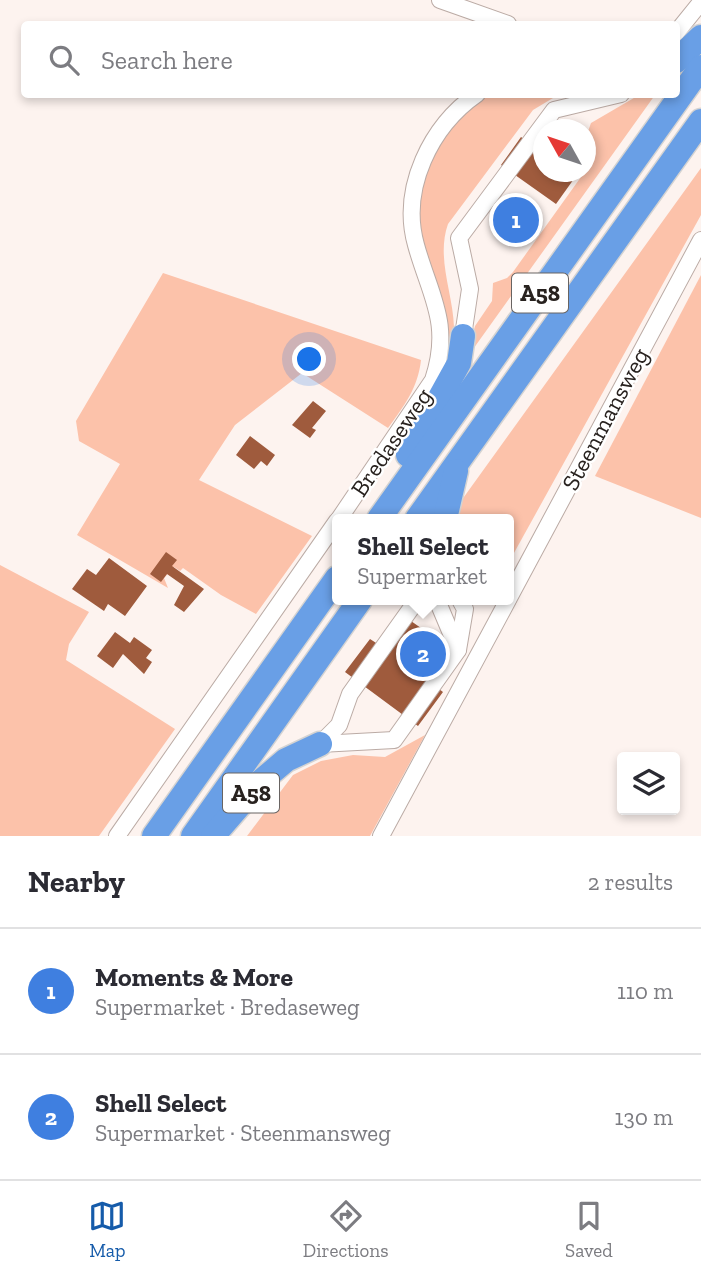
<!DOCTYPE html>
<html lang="en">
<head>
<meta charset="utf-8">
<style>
	:root { --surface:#fff; --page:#f7f7f7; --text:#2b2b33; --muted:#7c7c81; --line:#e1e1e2; --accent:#155baa }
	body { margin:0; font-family:"Zilla Slab",serif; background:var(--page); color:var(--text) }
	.controls { position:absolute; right:21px; bottom:21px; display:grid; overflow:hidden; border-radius:7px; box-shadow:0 4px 10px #0003 }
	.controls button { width:63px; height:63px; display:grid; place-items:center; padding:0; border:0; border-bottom:2px solid var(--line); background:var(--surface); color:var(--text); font:35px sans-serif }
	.compass { position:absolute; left:533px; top:119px; width:63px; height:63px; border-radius:50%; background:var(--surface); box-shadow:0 4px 10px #0003; rotate:310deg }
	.you { position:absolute; left:310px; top:360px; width:24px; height:24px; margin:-18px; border:5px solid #fff; border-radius:50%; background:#1a73e8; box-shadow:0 0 0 10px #1a73e833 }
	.badge { display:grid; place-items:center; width:46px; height:46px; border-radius:50%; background:var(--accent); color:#fff; font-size:23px; font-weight:700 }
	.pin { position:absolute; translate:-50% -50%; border:4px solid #fff; box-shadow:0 2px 7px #0006 }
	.popup { position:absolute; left:332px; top:514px; width:182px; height:91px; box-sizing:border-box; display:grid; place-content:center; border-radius:7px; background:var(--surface); filter:drop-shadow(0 2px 5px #0005); font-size:23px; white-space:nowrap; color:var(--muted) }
	.popup b { font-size:26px; color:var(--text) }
	.popup::after { content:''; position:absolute; left:50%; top:100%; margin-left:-14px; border:14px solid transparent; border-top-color:var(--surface) }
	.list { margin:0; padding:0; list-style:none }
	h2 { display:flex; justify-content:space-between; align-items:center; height:91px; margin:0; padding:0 28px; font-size:30px }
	h2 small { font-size:23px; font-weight:400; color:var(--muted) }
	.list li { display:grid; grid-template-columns:46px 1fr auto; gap:21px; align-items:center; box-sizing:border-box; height:126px; padding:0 28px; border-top:2px solid var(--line) }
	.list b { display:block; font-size:26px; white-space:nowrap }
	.list p { margin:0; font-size:23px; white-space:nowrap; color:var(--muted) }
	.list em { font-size:23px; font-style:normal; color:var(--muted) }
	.icon { flex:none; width:38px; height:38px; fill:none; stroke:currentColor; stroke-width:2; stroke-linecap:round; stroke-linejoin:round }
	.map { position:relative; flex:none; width:701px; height:836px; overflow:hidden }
	.search { position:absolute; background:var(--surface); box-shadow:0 4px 10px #0003; left:21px; right:21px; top:21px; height:77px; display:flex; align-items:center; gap:18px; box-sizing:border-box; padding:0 24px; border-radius:7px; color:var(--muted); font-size:26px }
	.sheet { height:343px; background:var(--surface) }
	nav { display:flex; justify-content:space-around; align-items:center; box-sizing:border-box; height:98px; border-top:2px solid var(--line); background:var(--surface); font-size:19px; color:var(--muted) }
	nav a { display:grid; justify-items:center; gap:4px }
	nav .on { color:var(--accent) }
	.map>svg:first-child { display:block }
</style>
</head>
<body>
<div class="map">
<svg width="701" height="836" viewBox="0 0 701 836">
	<rect width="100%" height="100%" fill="#fdf3ef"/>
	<g fill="#fcc2aa">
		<path d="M483,95H558L533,110L448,224C436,258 453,293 454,327C454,341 447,356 442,369L446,322L444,304L421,243L417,213L419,186L437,141Z"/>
		<path d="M639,95H655L466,359L475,326L492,301L493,283L507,278L513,272L591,163L586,137L591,123Z"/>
		<path d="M701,168V215L509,562V519H453L456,508Z"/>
		<path d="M163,273L421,360C418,388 404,406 388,428L302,373L235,425L199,480L312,536L256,614L221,595L183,568L180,571L174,567L164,578L168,588L77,535L120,464L79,441L76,421Z"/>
		<path d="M701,275V518L595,476Z"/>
		<path d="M0,565L89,612L69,644L66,660L175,729L99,836H0Z"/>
		<path d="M425,735L370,836H247L293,775L321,761L353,755L385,757Z"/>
	</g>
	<g fill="#9f5b3d">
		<path d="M521,137L544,153V172H569L576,176L556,204L501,165Z"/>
		<path d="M510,195L539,215L519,244L490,223Z"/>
		<path d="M313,401L326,411L312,428L316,430L310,438L292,425Z"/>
		<path d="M250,436L275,455L267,466L261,461L254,469L236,455Z"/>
		<path d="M166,552L177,560L172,566L204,589L184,612L174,605L184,586L167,574L161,582L150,574Z"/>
		<path d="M109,558L147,586L125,616L108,604L104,611L72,589L87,569L96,575Z"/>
		<path d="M411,621L445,645L423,677L443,692L418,726L345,672L370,639L390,652Z"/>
		<path d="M115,632L130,643L134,637L152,650L146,658L152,662L144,674L123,654L113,668L97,656Z"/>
	</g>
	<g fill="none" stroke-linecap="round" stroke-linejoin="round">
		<defs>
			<g id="minor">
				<path d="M440,0L508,24"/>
				<path d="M676,33L701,2"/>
				<path d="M463,336L470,289L459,238L554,110L621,94"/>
				<path d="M339,519L433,380C452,323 430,296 416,245C400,188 431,126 477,94"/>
				<path d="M509,598L701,240"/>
				<path d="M458,650L465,609L460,600"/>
				<path d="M320,744L394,740L458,650L437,600"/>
				<path d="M320,744L339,725L350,694L417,600"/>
				<path d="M117,836L337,521"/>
				<path d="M381,836L508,600"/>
			</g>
			<g id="highway">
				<path d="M676,61L701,37"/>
				<path d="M408,455L459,363L463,336"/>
				<path d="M379,519L701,67"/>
				<path d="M417,519L701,121"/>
				<path d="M445,519L456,471"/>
				<path d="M154,836L337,578"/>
				<path d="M193,836L360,600"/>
				<path d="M213,836L260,782L286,760L320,744"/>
			</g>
		</defs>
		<use href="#minor" stroke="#bbaba5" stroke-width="18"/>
		<use href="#highway" stroke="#d4d3d2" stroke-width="27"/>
		<use href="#minor" stroke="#fff" stroke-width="16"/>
		<use href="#highway" stroke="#699fe6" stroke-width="24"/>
	</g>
	<g text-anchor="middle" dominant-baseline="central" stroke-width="5" stroke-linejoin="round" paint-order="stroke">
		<g fill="#fff" stroke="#686462" stroke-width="2">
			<rect x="512" y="273.5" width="56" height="39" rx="5"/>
			<rect x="223" y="773.5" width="56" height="39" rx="5"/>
		</g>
		<g font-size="23" font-weight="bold" fill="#28221f">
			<text x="540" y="293">A58</text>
			<text x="251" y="793">A58</text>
		</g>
		<g font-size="24" fill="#28221f" stroke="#fff">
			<text transform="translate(605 419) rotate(-62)">Steenmansweg</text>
			<text transform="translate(391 442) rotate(-56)">Bredaseweg</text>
		</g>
	</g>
</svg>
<div class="controls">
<button><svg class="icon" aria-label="layers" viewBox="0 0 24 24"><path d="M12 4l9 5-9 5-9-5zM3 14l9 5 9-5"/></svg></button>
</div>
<svg class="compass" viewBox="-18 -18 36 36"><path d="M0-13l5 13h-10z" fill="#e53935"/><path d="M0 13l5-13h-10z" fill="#7c7c81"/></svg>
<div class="you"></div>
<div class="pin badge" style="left:516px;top:220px;background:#3f7fe0">1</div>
<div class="pin badge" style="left:423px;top:654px;background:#3f7fe0">2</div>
<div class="popup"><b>Shell Select</b>Supermarket</div>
<div class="search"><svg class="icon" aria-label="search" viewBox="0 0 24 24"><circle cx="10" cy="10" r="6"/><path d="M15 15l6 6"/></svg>Search here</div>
</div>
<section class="sheet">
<h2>Nearby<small>2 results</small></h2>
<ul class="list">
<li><span class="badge" style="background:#3f7fe0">1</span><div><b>Moments &amp; More</b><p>Supermarket · Bredaseweg</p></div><em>110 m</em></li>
<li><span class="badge" style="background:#3f7fe0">2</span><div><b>Shell Select</b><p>Supermarket · Steenmansweg</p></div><em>130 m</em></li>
</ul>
</section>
<nav>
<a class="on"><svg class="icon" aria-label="map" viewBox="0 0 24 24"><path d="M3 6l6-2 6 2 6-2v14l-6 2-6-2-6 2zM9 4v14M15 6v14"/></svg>Map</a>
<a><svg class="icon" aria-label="directions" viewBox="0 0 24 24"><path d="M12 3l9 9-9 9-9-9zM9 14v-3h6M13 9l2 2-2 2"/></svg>Directions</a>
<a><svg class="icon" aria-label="saved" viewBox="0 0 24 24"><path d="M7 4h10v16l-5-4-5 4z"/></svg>Saved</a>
</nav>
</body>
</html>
